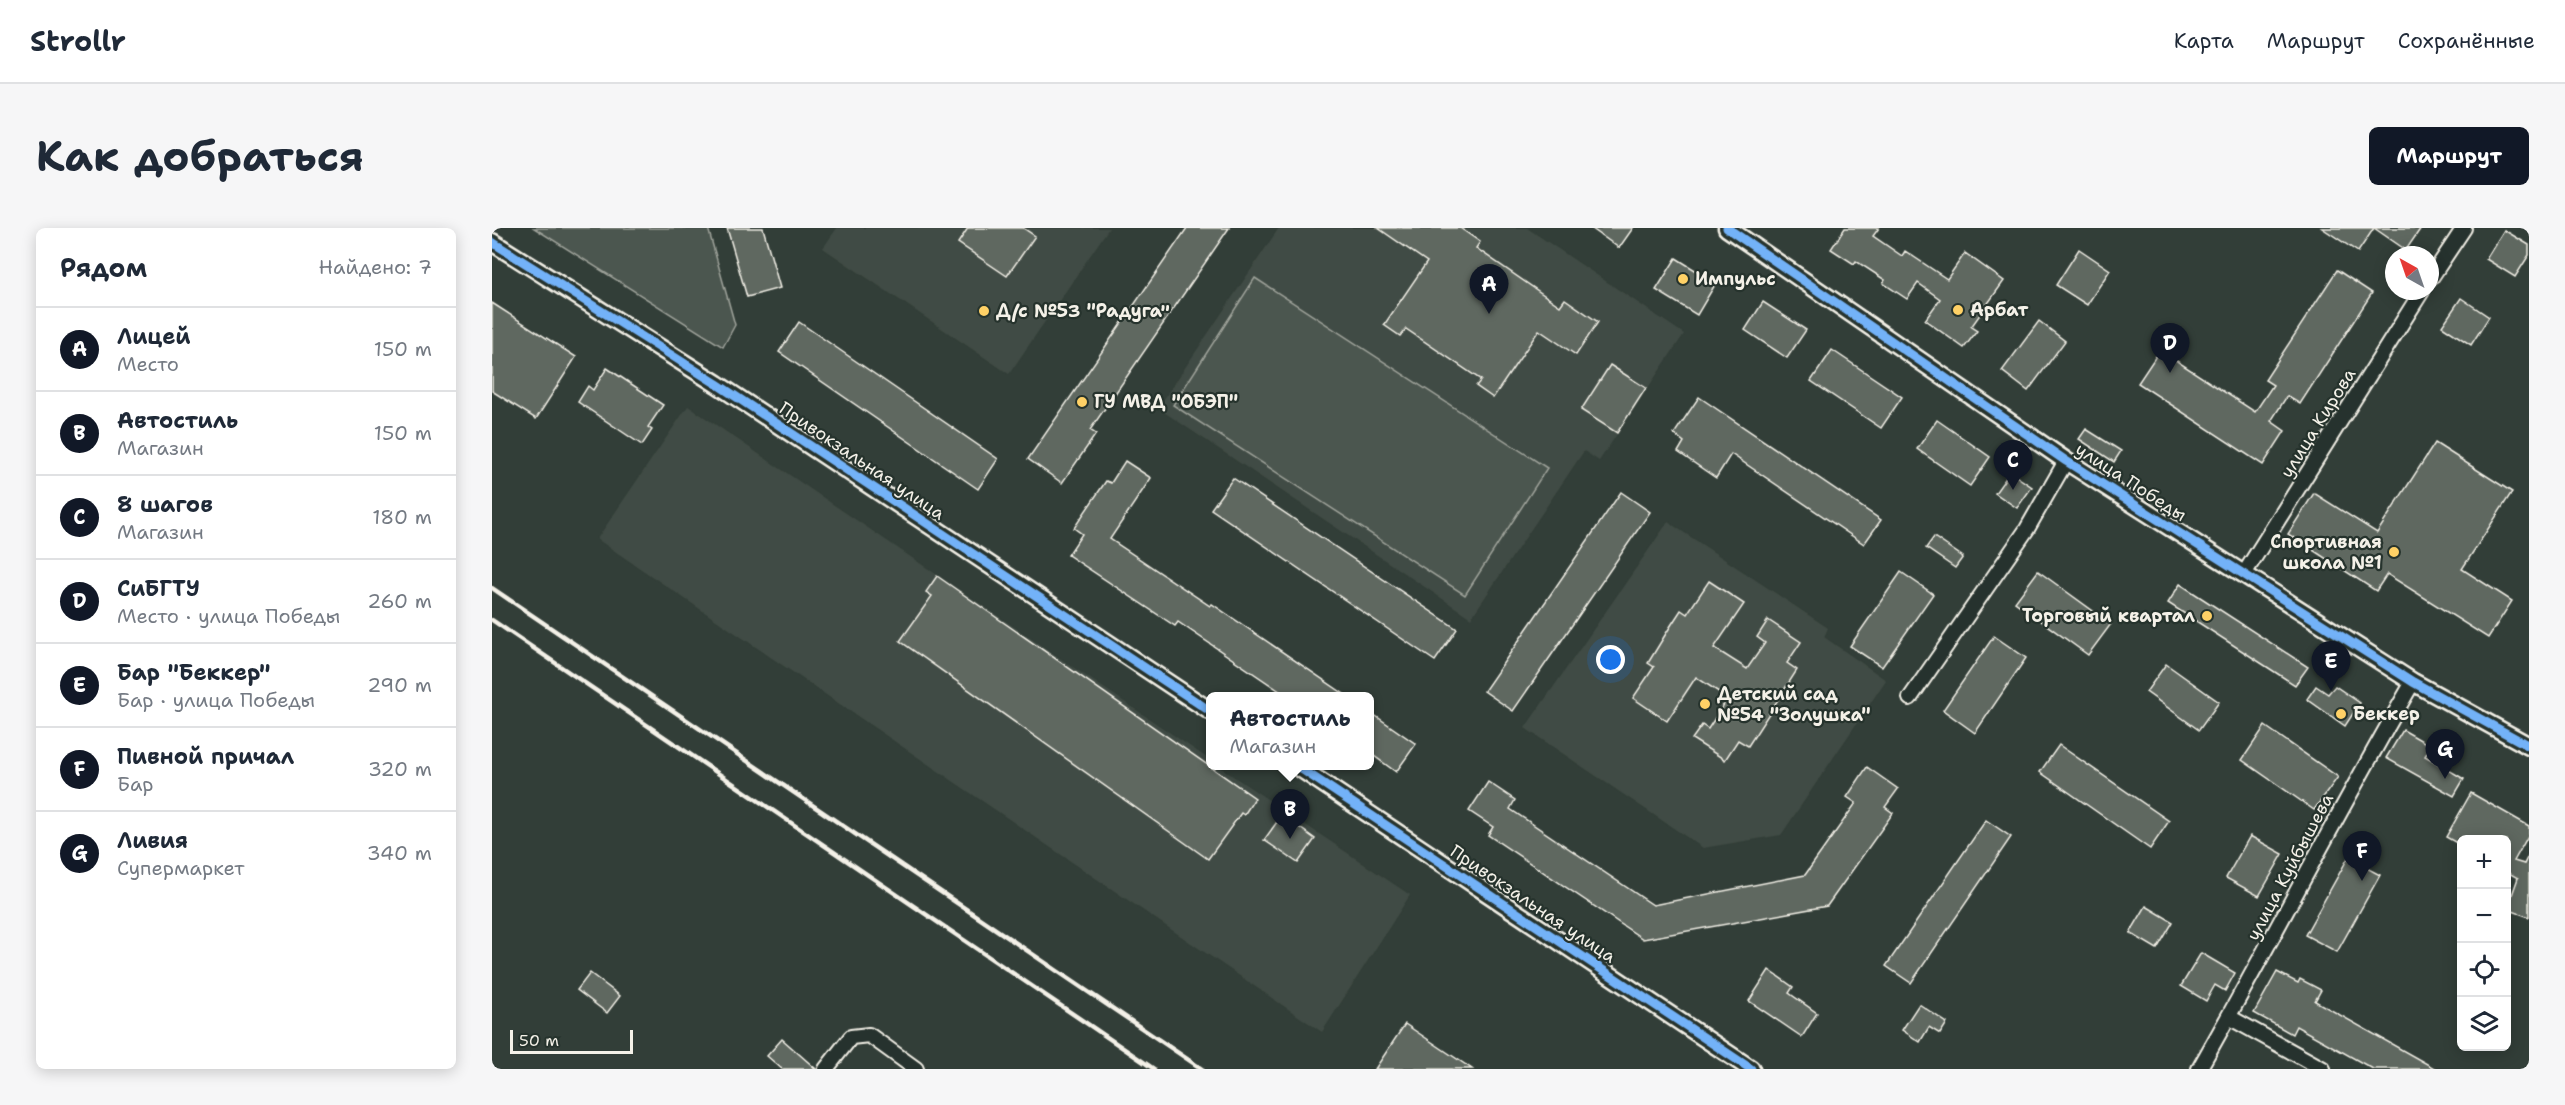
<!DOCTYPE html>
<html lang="ru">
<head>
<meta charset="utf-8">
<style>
	:root { --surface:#fff; --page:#f6f6f7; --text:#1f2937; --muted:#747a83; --line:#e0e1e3; --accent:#111827 }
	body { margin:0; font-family:"Shantell Sans",sans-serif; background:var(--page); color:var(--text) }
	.controls { position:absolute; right:18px; bottom:18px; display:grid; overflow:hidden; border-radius:9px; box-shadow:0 3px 15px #0003 }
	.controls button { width:54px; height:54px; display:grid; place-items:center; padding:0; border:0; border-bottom:2px solid var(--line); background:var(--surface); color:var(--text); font:30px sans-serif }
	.compass { position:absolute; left:1893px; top:18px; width:54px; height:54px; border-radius:50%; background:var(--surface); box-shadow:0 3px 15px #0003; rotate:320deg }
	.scale { position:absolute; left:18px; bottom:15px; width:123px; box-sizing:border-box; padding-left:6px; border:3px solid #f4f1e8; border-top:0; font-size:16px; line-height:21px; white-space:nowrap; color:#f4f1e8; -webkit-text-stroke:4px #26332d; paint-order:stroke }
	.you { position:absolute; left:1119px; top:432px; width:21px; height:21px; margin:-15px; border:4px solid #fff; border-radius:50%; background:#1a73e8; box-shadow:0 0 0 9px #1a73e833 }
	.badge { display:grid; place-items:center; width:39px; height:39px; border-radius:50%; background:var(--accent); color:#fff; font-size:20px; font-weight:700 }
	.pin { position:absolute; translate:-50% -50px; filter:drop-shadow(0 2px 3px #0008) }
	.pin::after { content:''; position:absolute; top:32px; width:21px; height:18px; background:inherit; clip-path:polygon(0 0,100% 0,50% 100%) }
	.popup { position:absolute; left:714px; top:464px; width:168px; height:78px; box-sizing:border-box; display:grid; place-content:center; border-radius:9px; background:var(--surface); filter:drop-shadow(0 2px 4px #0005); font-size:20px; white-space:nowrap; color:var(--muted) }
	.popup b { font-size:22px; color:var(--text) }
	.popup::after { content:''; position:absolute; left:50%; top:100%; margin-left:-12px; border:12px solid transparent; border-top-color:var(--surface) }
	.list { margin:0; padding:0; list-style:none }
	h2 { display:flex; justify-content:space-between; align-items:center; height:78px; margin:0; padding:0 24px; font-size:26px }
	h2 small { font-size:20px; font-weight:400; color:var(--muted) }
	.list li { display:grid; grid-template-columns:39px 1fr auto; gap:18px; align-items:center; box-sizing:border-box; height:84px; padding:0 24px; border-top:2px solid var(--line) }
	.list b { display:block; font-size:22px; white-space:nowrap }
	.list p { margin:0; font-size:20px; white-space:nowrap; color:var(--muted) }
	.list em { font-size:20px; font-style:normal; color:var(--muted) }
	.icon { flex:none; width:33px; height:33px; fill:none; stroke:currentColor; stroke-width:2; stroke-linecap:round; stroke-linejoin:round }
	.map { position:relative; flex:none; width:2037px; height:841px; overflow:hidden; border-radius:9px }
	header { display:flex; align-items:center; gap:36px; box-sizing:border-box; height:84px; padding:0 30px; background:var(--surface); border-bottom:2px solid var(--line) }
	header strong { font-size:28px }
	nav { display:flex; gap:33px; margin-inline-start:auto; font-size:21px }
	.intro { display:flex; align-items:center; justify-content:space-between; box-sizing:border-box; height:144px; padding:0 36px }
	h1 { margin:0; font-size:42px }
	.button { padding:15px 27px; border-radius:9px; background:var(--accent); color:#fff; font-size:21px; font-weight:700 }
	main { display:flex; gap:36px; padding:0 36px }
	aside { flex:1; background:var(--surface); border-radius:9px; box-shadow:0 3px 15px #0003 }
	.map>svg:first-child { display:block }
</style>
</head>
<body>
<header>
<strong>Strollr</strong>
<nav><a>Карта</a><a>Маршрут</a><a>Сохранённые</a></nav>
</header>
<div class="intro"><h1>Как добраться</h1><a class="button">Маршрут</a></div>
<main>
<aside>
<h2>Рядом<small>Найдено: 7</small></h2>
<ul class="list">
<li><span class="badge">A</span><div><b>Лицей</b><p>Место</p></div><em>150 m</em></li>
<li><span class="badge">B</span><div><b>Автостиль</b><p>Магазин</p></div><em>150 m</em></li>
<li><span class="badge">C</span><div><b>8 шагов</b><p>Магазин</p></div><em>180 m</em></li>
<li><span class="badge">D</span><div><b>СиБГТУ</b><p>Место · улица Победы</p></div><em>260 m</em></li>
<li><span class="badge">E</span><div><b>Бар &quot;Беккер&quot;</b><p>Бар · улица Победы</p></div><em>290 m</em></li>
<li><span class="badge">F</span><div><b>Пивной причал</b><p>Бар</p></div><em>320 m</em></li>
<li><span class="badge">G</span><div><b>Ливия</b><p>Супермаркет</p></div><em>340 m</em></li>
</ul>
</aside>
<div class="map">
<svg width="2037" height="841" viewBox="0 0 2037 841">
	<rect width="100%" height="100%" fill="#323e38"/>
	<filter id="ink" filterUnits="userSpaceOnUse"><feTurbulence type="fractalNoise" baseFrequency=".0167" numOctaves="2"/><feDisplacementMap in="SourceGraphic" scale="12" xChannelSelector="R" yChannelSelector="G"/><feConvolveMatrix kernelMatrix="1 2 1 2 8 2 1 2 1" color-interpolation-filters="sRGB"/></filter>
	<g filter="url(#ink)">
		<g fill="#404b44">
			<path d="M345,0H617L517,146L331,20Z"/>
			<path d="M787,0H1035L1192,106L1107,233L1092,223L979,390L666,180Z"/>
			<path d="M196,178L718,532V538H726L918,667L830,804L105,311Z"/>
			<path d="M1176,294L1336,400L1332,409L1394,452L1289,607L1211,620L1033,500Z"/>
		</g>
		<g fill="#4c564f" stroke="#a0a49c" stroke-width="1.5">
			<path d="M42,0H216L243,97L231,119Z"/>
			<path d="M763,50L1055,240L973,367L681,177Z"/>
		</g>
		<g fill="#5f6861" stroke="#f4f1e8" stroke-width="1.5">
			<path d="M235,0H271L288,60L255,69Z"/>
			<path d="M476,0H531L543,8L515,48L466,15Z"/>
			<path d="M695,0H737L598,202L604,206L570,255L536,231Z"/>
			<path d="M886,0H968L988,14L984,20L1068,78L1073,71L1106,94L1084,127L1047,102L1001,170L984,158L989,152L914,101L908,108L892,97L935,34Z"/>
			<path d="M1099,0H1141L1127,20Z"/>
			<path d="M1353,0H1387L1381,8L1410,28L1413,23L1455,51L1473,25L1512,53L1479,99L1485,103L1472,120L1433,92L1448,71L1426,55L1415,71L1391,55L1393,52L1364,33L1362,36L1339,21Z"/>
			<path d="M1830,0H1929L1914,22L1882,0L1866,24Z"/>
			<path d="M2012,2L2037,17V27L2023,49L1994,31Z"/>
			<path d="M1587,21L1618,42L1595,77L1564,57Z"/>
			<path d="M1184,30L1224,55L1205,87L1164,62Z"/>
			<path d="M1845,42L1880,65L1808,176L1795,168L1779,193L1793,203L1771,237L1646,155L1668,122L1763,184L1781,157L1773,152Z"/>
			<path d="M1969,70L1997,89L1979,117L1950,98Z"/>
			<path d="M1271,74L1314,102L1295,130L1253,102Z"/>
			<path d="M0,75L84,129L44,191L0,163Z"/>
			<path d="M1547,93L1573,113L1536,163L1510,143Z"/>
			<path d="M307,94L506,231L486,261L287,124Z"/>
			<path d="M1340,122L1410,169L1389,200L1319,153Z"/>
			<path d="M1118,137L1154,160L1125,205L1089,182Z"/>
			<path d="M115,140L171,177L156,199L160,202L150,217L86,174L96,158L101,162Z"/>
			<path d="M1207,169L1389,292L1372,316L1239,226L1224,250L1186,224L1192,214L1182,206Z"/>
			<path d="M1445,192L1498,229L1478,258L1425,221Z"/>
			<path d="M1594,201L1629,223L1622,234L1587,211Z"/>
			<path d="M1943,215L2020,264L1970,341L2020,373L1996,410L1895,346L1884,363L1796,306L1822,265L1885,305Z"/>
			<path d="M633,233L659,250L618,311L718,378L720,376L855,468H795L686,394L683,398L576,327L590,306L582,300L614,253L619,255Z"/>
			<path d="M1518,244L1540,259L1525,280L1503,265Z"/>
			<path d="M741,250L965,401L943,433L719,281Z"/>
			<path d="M1129,264L1158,284L1021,483L992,463Z"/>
			<path d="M1442,309L1471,329L1463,340L1434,320Z"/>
			<path d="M1546,343L1619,396L1596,427L1523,374Z"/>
			<path d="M1409,344L1441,366L1390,439L1358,418Z"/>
			<path d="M445,348L763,570L752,587L749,585L716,631L408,413L440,368L434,364Z"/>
			<path d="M1217,353L1252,376L1222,420L1255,441L1273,415L1265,409L1276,392L1309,414L1295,435L1305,442L1256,518L1246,512L1233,532L1200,511L1210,497L1216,501L1236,470L1204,449L1175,493L1141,470L1162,439L1156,435L1178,399L1189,382L1195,386Z"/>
			<path d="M1688,356L1816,439L1803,457L1676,375Z"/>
			<path d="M1502,408L1534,430L1483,505L1451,482Z"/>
			<path d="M1674,436L1727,474L1707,502L1654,464Z"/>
			<path d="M1824,458L1836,466L1843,458L1868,475L1853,498L1815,471Z"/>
			<path d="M878,484L924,516L904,544L878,525Z"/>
			<path d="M1773,498L1846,549L1822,582L1750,532Z"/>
			<path d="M1911,502L1939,518L1933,528L1972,551L1962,568L1894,530Z"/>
			<path d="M1567,517L1677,593L1658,621L1548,544Z"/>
			<path d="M1375,539L1406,561L1393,579L1401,585L1335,678L1151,711L996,607L1001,599L977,583L996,554L1023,572L1018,581L1161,677L1313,647L1364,575L1355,569Z"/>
			<path d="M1979,565L2037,598V606L2022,633L2032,636L2037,626V689L2015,681L2026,650L2015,644L2014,646V612H1970V618L1954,609Z"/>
			<path d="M790,587L823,611L806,635L772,612Z"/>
			<path d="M1494,592L1519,609L1419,755L1394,738Z"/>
			<path d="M1758,608L1791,626L1767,668L1734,650Z"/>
			<path d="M1856,630L1888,647L1845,724L1813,707Z"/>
			<path d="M1654,678L1681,694L1665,721L1638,705Z"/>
			<path d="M1709,725L1743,745L1733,763L1723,757L1714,773L1689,758Z"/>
			<path d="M1277,742L1301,759L1297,765L1325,785L1310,809L1257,773Z"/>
			<path d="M1785,744L1806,755L1808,751L1829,762L1823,773L1944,841H1881L1804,798L1800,806L1762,785Z"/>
			<path d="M98,745L128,768L115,785L85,762Z"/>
			<path d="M1427,776L1455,795L1448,806L1437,799L1428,814L1410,802Z"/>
			<path d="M913,796L980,841H883Z"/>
			<path d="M290,811L324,841H290L275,828Z"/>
		</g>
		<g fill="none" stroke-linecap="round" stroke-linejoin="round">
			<defs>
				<g id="minor">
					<path d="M1938,51L1972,0"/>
					<path d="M1752,346L1930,63"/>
					<path d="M1418,470L1535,301L1574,233"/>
					<path d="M1737,789L1831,841"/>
					<path d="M334,841L359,809L377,807L424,841"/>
					<path d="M1707,841C1780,713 1847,581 1921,454"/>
				</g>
				<g id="tertiary">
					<path d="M1235,0L1574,233L1921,454L2037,518"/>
					<path d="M0,14L225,156L718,483"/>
					<path d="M805,538L1259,841"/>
				</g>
			</defs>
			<use href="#minor" stroke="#f4f1e8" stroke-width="18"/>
			<use href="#tertiary" stroke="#f4f1e8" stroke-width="21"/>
			<use href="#minor" stroke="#26332d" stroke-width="14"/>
			<use href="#tertiary" stroke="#26332d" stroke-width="16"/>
			<g stroke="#f4f1e8" stroke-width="4.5">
				<path d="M0,360L710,841"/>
				<path d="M0,392L662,841"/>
			</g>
			<defs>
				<g id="cycleway">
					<path d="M1235,0L1574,233L1921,454L2037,518"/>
					<path d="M0,14L225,156L718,483"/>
					<path d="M805,538L1259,841"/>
				</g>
			</defs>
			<use href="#cycleway" stroke="#26332d" stroke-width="13"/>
			<use href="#cycleway" stroke="#73b2f8" stroke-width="9"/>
		</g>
	</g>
	<g fill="#ffd166" stroke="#26332d" stroke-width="2">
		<circle cx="1191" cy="51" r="6"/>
		<circle cx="1466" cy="82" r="6"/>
		<circle cx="492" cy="83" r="6"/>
		<circle cx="590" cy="174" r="6"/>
		<circle cx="1902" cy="324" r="6"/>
		<circle cx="1715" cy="388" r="6"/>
		<circle cx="1213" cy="476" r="6"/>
		<circle cx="1849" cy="486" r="6"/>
	</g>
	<g text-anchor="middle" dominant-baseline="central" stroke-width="4.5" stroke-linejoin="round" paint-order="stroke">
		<g font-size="18" font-weight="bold" fill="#f4f1e8" stroke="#26332d" text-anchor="start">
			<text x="1203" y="51">Импульс</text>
			<text x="1478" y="82">Арбат</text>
			<text x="504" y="83">Д/с №53 "Радуга"</text>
			<text x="602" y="174">ГУ МВД "ОБЭП"</text>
			<text x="1890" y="314" text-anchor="end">Спортивная<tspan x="1890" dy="21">школа №1</tspan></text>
			<text x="1703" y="388" text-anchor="end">Торговый квартал</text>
			<text x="1225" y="466">Детский сад<tspan x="1225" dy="21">№54 "Золушка"</tspan></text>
			<text x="1861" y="486">Беккер</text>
		</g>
		<g font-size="18" fill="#f4f1e8" stroke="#26332d">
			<text transform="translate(1826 195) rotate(-58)">улица Кирова</text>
			<text transform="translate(370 233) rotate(34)">Привокзальная улица</text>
			<text transform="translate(1639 254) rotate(33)">улица Победы</text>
			<text transform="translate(1798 639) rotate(-62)">улица Куйбышева</text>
			<text transform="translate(1041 676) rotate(34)">Привокзальная улица</text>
		</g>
	</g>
</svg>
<div class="controls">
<button>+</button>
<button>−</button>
<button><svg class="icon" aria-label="locate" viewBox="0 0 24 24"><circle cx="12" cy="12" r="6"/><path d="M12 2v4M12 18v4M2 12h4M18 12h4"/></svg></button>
<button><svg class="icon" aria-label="layers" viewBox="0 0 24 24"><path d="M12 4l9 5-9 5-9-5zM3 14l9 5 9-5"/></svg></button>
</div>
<svg class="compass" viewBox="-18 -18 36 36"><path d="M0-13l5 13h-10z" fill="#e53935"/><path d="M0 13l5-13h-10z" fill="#747a83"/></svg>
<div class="scale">50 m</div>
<div class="you"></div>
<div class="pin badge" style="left:997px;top:86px">A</div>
<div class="pin badge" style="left:798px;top:611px">B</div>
<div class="popup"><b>Автостиль</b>Магазин</div>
<div class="pin badge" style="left:1521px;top:262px">C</div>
<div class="pin badge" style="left:1678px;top:145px">D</div>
<div class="pin badge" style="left:1839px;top:463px">E</div>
<div class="pin badge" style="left:1870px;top:653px">F</div>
<div class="pin badge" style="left:1953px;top:551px">G</div>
</div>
</main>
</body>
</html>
